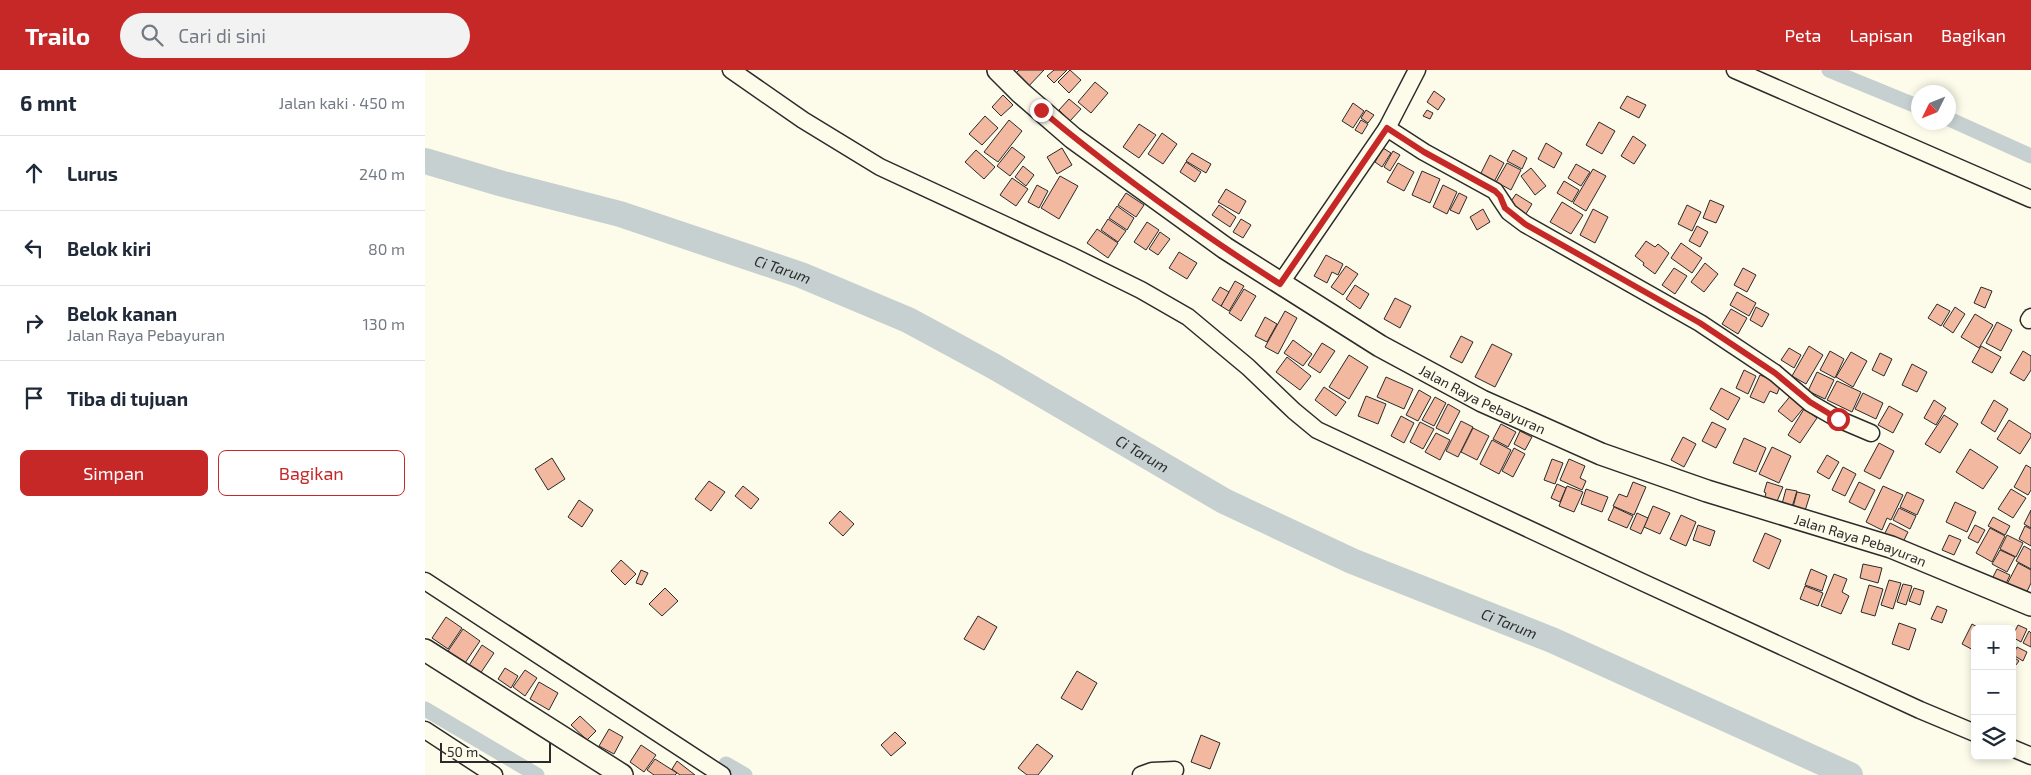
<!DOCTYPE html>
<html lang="id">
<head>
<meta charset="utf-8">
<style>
	:root { --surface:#fff; --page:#f2f2f3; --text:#1f2937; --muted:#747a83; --line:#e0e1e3; --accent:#c62828 }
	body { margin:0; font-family:"Exo 2",sans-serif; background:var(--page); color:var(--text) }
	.controls { position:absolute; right:15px; bottom:15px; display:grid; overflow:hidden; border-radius:8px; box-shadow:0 2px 8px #0003 }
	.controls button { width:45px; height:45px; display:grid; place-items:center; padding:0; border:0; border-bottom:1px solid var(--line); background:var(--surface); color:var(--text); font:25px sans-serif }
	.compass { position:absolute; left:1486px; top:15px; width:45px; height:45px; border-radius:50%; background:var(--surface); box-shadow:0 2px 8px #0003; rotate:227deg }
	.scale { position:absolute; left:15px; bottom:12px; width:111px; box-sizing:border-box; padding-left:5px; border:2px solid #2b2b2b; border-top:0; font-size:14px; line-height:18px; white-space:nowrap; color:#2b2b2b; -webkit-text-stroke:4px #fdfbea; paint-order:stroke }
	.stop { position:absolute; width:15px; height:15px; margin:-11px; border:4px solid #c62828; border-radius:50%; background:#fff }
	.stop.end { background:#c62828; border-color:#fff; box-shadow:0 1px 5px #0008 }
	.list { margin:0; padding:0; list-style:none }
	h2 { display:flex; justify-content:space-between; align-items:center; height:65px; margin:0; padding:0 20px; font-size:21px }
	h2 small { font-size:16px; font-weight:400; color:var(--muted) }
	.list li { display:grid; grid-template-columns:32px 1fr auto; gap:15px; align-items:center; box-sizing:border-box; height:75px; padding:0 20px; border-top:1px solid var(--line) }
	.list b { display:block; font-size:19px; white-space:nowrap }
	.list p { margin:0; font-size:16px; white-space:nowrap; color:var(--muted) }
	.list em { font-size:16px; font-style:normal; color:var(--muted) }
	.actions { display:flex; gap:10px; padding:15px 20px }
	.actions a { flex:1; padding:11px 0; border:1px solid var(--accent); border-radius:8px; text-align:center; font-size:18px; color:var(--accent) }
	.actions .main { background:var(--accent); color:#fff }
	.icon { flex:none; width:28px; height:28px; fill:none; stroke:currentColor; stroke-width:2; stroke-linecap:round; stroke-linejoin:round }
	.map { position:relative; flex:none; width:1606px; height:705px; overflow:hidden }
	header { display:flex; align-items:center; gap:30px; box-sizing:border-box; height:70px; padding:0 25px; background:var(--accent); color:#fff }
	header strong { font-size:24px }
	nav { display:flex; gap:28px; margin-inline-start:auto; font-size:18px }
	.search { width:350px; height:45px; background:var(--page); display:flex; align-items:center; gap:12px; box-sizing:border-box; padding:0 18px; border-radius:28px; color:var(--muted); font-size:19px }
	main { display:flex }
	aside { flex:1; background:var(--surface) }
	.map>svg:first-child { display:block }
</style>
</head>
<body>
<header>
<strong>Trailo</strong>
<div class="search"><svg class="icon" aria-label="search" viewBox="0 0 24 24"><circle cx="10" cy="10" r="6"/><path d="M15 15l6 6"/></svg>Cari di sini</div>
<nav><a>Peta</a><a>Lapisan</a><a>Bagikan</a></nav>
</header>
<main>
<aside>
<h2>6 mnt<small>Jalan kaki · 450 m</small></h2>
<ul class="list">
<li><svg class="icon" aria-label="ahead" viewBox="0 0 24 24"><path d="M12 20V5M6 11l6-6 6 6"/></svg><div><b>Lurus</b></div><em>240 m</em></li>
<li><svg class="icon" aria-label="left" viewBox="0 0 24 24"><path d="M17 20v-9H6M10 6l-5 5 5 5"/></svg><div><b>Belok kiri</b></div><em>80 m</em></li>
<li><svg class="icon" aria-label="right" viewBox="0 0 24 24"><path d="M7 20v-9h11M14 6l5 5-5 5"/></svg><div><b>Belok kanan</b><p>Jalan Raya Pebayuran</p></div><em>130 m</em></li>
<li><svg class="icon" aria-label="arrive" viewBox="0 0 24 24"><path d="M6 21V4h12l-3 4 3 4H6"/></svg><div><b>Tiba di tujuan</b></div></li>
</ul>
<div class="actions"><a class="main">Simpan</a><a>Bagikan</a></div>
</aside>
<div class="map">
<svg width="1606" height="705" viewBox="0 0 1606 705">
	<rect width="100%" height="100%" fill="#fdfbea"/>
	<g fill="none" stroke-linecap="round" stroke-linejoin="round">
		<g stroke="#c7d0d0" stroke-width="15">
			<path d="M1404,0L1494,37"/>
			<path d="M1524,49L1606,86"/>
			<path d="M0,639L112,705"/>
			<path d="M301,694L320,705"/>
		</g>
		<path stroke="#c7d0d0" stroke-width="26" id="s1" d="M0,91L78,114L195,144L376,205L483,250L570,297L799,431L927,491L1127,570L1425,705"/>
	</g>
	<g fill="#f2b8a0" stroke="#2b2b2b">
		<path d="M594,0H619L600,20L587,7Z"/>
		<path d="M629,0H642L629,13L622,6Z"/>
		<path d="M645,0L656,10L644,23L633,12Z"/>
		<path d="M670,12L683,23L666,43L653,32Z"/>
		<path d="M1009,21L1020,29L1013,40L1002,32Z"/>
		<path d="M578,25L588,35L576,46L567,37Z"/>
		<path d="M1202,26L1221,35L1214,48L1195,38Z"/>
		<path d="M644,29L656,39L645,51L634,40Z"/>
		<path d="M928,33L939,41L928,58L917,51Z"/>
		<path d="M941,40L949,45L943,53L936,48Z"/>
		<path d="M1002,40L1008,43L1005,49L998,46Z"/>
		<path d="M560,46L573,58L557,75L544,64Z"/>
		<path d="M584,50L597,61L573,92L559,82Z"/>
		<path d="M936,50L943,54L937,64L930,60Z"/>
		<path d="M1174,52L1190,61L1177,84L1161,75Z"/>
		<path d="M714,54L731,65L714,88L698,77Z"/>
		<path d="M737,63L752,74L738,94L723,84Z"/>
		<path d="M1208,66L1221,75L1209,94L1196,86Z"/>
		<path d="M1121,73L1137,83L1129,98L1113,89Z"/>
		<path d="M587,77L600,87L585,106L572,96Z"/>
		<path d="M637,78L647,95L632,104L622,87Z"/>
		<path d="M958,78L966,83L957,97L950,92Z"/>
		<path d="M551,80L570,97L559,109L540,92Z"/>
		<path d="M1088,80L1102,88L1097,99L1082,91Z"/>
		<path d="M968,81L975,85L965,101L959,97Z"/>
		<path d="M767,83L786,94L781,103L761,91Z"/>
		<path d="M1065,85L1079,93L1069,112L1055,105Z"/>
		<path d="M761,92L776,102L770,112L755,102Z"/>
		<path d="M973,93L989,102L979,121L962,112Z"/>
		<path d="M1082,93L1096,100L1086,120L1071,112Z"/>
		<path d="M1151,94L1165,102L1156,116L1143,108Z"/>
		<path d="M598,96L609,105L601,116L590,107Z"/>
		<path d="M1106,98L1121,116L1110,125L1096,106Z"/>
		<path d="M1168,99L1181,106L1161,141L1148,133Z"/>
		<path d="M997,101L1015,109L1005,133L987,125Z"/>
		<path d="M635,106L653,116L634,149L616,138Z"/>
		<path d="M587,108L603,119L591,136L575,125Z"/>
		<path d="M1139,111L1154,120L1147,132L1132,123Z"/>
		<path d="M612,115L623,121L614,138L603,132Z"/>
		<path d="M1018,115L1032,122L1022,144L1008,137Z"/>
		<path d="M801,119L821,131L814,144L793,132Z"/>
		<path d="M701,123L719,135L711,147L693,135Z"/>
		<path d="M1034,123L1042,127L1034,144L1025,140Z"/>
		<path d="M1091,124L1107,134L1099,147L1082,137Z"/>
		<path d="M1285,130L1299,136L1291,153L1278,148Z"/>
		<path d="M1137,132L1158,145L1146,164L1125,152Z"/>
		<path d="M794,135L811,147L805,157L787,145Z"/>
		<path d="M1262,135L1276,142L1267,161L1253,154Z"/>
		<path d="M692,136L709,148L702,160L684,148Z"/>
		<path d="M1058,139L1065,152L1052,160L1045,147Z"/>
		<path d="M1168,139L1183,147L1170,173L1155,165Z"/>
		<path d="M683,149L701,161L693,172L676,160Z"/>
		<path d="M816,149L826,155L818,168L808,162Z"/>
		<path d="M722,152L734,160L721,180L709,172Z"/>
		<path d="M1272,156L1283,162L1275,177L1264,171Z"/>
		<path d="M672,159L693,173L683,188L662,173Z"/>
		<path d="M735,162L745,169L733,185L724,179Z"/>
		<path d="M1221,171L1230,177L1233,174L1244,183L1230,204L1218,195L1219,193L1210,186Z"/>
		<path d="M1256,173L1277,188L1267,203L1246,188Z"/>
		<path d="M754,182L772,193L762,209L744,198Z"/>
		<path d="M901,185L918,194L913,205L907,202L902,213L889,206Z"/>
		<path d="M1280,193L1293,204L1279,222L1266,212Z"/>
		<path d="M921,196L933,204L918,225L906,217Z"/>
		<path d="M1249,198L1262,206L1250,224L1237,215Z"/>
		<path d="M1318,198L1331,205L1322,222L1309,215Z"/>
		<path d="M810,211L819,216L804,241L796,236Z"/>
		<path d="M930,215L944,224L935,239L921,229Z"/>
		<path d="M795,217L804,222L796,236L787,230Z"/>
		<path d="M1556,217L1567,221L1560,238L1549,233Z"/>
		<path d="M819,219L831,226L816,251L804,243Z"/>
		<path d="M1312,222L1331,233L1324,246L1305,235Z"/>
		<path d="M970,228L986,236L975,258L959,249Z"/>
		<path d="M1512,234L1525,241L1516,256L1503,248Z"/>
		<path d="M1331,237L1344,244L1337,257L1325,250Z"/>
		<path d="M1530,237L1540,244L1528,263L1518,256Z"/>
		<path d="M1306,239L1322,248L1313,264L1297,254Z"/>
		<path d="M860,241L872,248L853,284L840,277Z"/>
		<path d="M1550,244L1568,255L1554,278L1536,267Z"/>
		<path d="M840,247L852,254L842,272L830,266Z"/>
		<path d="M1572,252L1587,260L1576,281L1561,273Z"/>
		<path d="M1036,266L1048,272L1037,293L1025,287Z"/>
		<path d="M868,270L887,284L878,296L859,283Z"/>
		<path d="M897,273L910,281L895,303L883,295Z"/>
		<path d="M1067,274L1087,284L1070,317L1050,307Z"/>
		<path d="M1384,276L1398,285L1381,314L1367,306Z"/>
		<path d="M1556,276L1576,287L1567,303L1547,292Z"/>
		<path d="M1364,278L1376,285L1369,298L1356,290Z"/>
		<path d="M1405,281L1419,289L1410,308L1395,300Z"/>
		<path d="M1598,281L1606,286V300L1599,311L1585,303Z"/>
		<path d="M1426,282L1442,291L1428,317L1411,307Z"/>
		<path d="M1455,283L1467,289L1459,306L1447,300Z"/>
		<path d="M924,285L943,297L924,329L904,317Z"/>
		<path d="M862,287L886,306L875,320L851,302Z"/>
		<path d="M1487,294L1502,302L1492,322L1477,315Z"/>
		<path d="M1319,300L1331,306L1323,324L1311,318Z"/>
		<path d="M1392,302L1409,310L1400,329L1383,321Z"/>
		<path d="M1335,305L1356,314L1352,324L1345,321L1339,333L1325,327Z"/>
		<path d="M961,307L988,319L979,339L952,327Z"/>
		<path d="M1412,311L1436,322L1427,342L1402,330Z"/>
		<path d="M899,317L921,332L911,346L890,330Z"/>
		<path d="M1296,318L1315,328L1303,350L1285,339Z"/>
		<path d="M994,320L1006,327L993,351L981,345Z"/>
		<path d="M1438,323L1458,333L1451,349L1430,339Z"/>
		<path d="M1367,324L1381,335L1367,352L1353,341Z"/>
		<path d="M941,326L961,334L953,354L933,346Z"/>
		<path d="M1010,327L1021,333L1009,356L997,350Z"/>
		<path d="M1509,330L1521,338L1511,355L1499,348Z"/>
		<path d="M1569,330L1583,339L1570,362L1556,353Z"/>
		<path d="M1023,334L1035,341L1023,364L1011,358Z"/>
		<path d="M1464,336L1478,344L1468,363L1453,355Z"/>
		<path d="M1379,339L1392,348L1375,373L1363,365Z"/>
		<path d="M1519,345L1533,354L1515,383L1500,374Z"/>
		<path d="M976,346L989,353L979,373L966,366Z"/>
		<path d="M1584,350L1606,364V367L1595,384L1572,369Z"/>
		<path d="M1036,351L1048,357L1033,387L1021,381Z"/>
		<path d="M995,352L1009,359L998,379L985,372Z"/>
		<path d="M1287,352L1301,359L1291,378L1277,371Z"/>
		<path d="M1076,354L1091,362L1083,377L1068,369Z"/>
		<path d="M1048,358L1064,366L1052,390L1036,382Z"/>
		<path d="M1095,361L1107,367L1100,380L1089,374Z"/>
		<path d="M1011,363L1025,370L1015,390L1000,382Z"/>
		<path d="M1258,367L1271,374L1259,397L1246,390Z"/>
		<path d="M1319,368L1341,378L1331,402L1308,393Z"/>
		<path d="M1067,370L1086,380L1074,404L1055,394Z"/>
		<path d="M1454,373L1469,381L1455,409L1439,401Z"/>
		<path d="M1347,377L1366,386L1354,413L1334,404Z"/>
		<path d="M1089,378L1100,384L1088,407L1077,401Z"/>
		<path d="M1545,379L1573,397L1558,419L1531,402Z"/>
		<path d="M1402,385L1414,392L1404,409L1392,402Z"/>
		<path d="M127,388L140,409L123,420L110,399Z"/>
		<path d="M1127,389L1138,393L1130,414L1119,410Z"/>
		<path d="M1144,389L1160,396L1155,408L1161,411L1157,420L1135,410Z"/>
		<path d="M1601,395L1606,398V420L1603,425L1589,417Z"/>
		<path d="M1418,397L1431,404L1420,426L1407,420Z"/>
		<path d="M284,411L300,422L286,441L270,429Z"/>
		<path d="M1208,412L1221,417L1209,445L1188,436L1194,424L1202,427Z"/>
		<path d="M1342,412L1358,417L1348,441L1337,437L1341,423L1339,422Z"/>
		<path d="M1434,412L1450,420L1440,440L1424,432Z"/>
		<path d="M1132,414L1141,418L1135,432L1126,428Z"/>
		<path d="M318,416L334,429L326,439L310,426Z"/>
		<path d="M1142,416L1158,422L1149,442L1134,436Z"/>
		<path d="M1458,416L1478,425L1466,450L1462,448L1457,460L1441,452Z"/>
		<path d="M1161,419L1183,427L1177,442L1156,434Z"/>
		<path d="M1361,419L1372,421L1367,437L1357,434Z"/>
		<path d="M1586,419L1601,428L1588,448L1573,439Z"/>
		<path d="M1372,422L1385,425L1379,444L1367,441Z"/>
		<path d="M1482,422L1499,430L1492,445L1475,437Z"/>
		<path d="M154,430L168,440L157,457L143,447Z"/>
		<path d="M1530,432L1551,442L1542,462L1521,452Z"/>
		<path d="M1228,436L1245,443L1235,464L1219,457Z"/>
		<path d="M1189,437L1208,446L1202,458L1183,450Z"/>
		<path d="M1474,438L1491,446L1485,459L1468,450Z"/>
		<path d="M1606,440V458L1599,454Z"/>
		<path d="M415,441L429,454L418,466L404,453Z"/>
		<path d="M1212,443L1223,448L1216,464L1205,459Z"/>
		<path d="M1256,445L1271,452L1261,476L1245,469Z"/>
		<path d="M1568,447L1585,456L1580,465L1563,456Z"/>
		<path d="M1465,453L1483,462L1475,478L1457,469Z"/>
		<path d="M1273,455L1290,461L1285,476L1268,470Z"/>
		<path d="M1550,455L1560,460L1553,473L1543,468Z"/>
		<path d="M1600,456L1606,459V476L1594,469Z"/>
		<path d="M1565,458L1580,466L1567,492L1551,483Z"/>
		<path d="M1340,463L1356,470L1344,499L1328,491Z"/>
		<path d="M1524,465L1536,470L1529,485L1517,480Z"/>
		<path d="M1582,465L1598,473L1591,487L1575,479Z"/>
		<path d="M1599,476L1606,480V499L1591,491Z"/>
		<path d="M1575,480L1590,487L1582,502L1567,494Z"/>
		<path d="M196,490L211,504L200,515L186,501Z"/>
		<path d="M1593,493L1606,500V513L1599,528L1580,518Z"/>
		<path d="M1438,494L1457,498L1453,513L1435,508Z"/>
		<path d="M1386,499L1402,506L1397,521L1380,515Z"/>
		<path d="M1572,499L1585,505L1579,518L1566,511Z"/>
		<path d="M216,500L223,503L217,515L211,513Z"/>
		<path d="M1409,504L1422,509L1417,522L1424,526L1416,544L1396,536Z"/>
		<path d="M1464,510L1476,513L1468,539L1456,535Z"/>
		<path d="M1478,514L1487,516L1481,535L1472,532Z"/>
		<path d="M1444,515L1458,519L1450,546L1436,542Z"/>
		<path d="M1380,516L1398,523L1393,536L1375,529Z"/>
		<path d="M240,518L253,531L237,546L224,534Z"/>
		<path d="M1489,518L1499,521L1495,535L1484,531Z"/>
		<path d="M1512,536L1522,540L1517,553L1506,549Z"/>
		<path d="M553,546L572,557L559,580L539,569Z"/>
		<path d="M21,547L37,558L23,579L7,568Z"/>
		<path d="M1474,553L1491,559L1484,580L1467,574Z"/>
		<path d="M1547,554L1556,559H1550V581L1537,574Z"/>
		<path d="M1593,555L1602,559L1596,572L1587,567Z"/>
		<path d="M38,559L55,571L40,593L23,581Z"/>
		<path d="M1604,561L1606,563V577L1598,573Z"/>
		<path d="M57,575L69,583L55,604L43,597Z"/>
		<path d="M1592,577L1602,582L1598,591L1588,585Z"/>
		<path d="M1587,586L1594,591L1587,600Z"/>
		<path d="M80,598L93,606L86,618L73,609Z"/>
		<path d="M100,600L112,608L100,626L88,617Z"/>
		<path d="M652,601L672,613L657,640L636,628Z"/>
		<path d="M114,612L133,623L124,640L105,629Z"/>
		<path d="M155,646L171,661L162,670L146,655Z"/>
		<path d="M184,659L198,667L189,684L174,676Z"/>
		<path d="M470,662L481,673L466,686L456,675Z"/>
		<path d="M776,665L795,673L785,699L766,692Z"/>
		<path d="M612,674L628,686L613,705H602L593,698Z"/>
		<path d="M216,675L231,685L219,702L205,692Z"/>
		<path d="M230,689L252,703L250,705H229L222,700Z"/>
		<path d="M252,691L270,705H255L247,699Z"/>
	</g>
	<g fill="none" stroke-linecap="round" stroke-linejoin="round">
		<defs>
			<g id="minor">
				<path d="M306,0L378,50L455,97L645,185L716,220L763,247L823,297L869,341L892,360L1217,512L1495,640L1550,663"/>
				<path d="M1310,0L1606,129"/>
				<path d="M962,58L999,82L1070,121L1084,142L1100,154L1275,253L1350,303L1385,333L1413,349L1446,363"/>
				<path d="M855,214L962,58L992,0"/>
				<path d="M1604,250L1606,247"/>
				<path d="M0,511L297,705"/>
				<path d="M0,660L69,705"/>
				<path d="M1587,678L1606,686"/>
				<path d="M716,705L727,701L750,700"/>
			</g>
			<g id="major">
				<path id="s2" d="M573,0L596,23L648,68L800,178L955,276L1057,331L1176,384L1282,421L1466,477L1606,535"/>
				<path d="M0,580L197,705"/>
			</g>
		</defs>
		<use href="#minor" stroke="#2b2b2b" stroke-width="19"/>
		<use href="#major" stroke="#2b2b2b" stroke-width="24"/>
		<use href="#minor" stroke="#fdfbea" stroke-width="16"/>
		<use href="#major" stroke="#fdfbea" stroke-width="21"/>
	</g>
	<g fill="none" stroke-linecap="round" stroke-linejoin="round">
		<path stroke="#c62828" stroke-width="6" d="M616,40C691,103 772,161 855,214L962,58L999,82L1070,121L1075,126L1080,138L1100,154L1275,253L1350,303L1385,332L1413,349"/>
	</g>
	<g text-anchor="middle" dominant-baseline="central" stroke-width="4" stroke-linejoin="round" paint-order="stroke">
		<g font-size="14" fill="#2b2b2b" stroke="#fdfbea">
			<text stroke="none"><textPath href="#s2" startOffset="588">Jalan Raya Pebayuran</textPath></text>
			<text stroke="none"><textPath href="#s2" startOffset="992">Jalan Raya Pebayuran</textPath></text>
		</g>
		<g font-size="15" font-style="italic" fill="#2b2b2b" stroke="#fdfbea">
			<text stroke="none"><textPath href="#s1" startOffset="374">Ci Tarum</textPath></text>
			<text stroke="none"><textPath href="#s1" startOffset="779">Ci Tarum</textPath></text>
			<text stroke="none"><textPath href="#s1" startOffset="1184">Ci Tarum</textPath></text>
		</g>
	</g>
</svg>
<div class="controls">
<button>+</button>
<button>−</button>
<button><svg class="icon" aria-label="layers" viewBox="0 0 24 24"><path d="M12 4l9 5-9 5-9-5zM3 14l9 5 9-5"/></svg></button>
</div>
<svg class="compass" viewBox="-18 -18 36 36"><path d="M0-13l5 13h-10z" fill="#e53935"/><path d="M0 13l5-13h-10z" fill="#747a83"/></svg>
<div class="scale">50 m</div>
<div class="stop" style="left:1413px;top:349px"></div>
<div class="stop end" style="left:616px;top:40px"></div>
</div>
</main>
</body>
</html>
